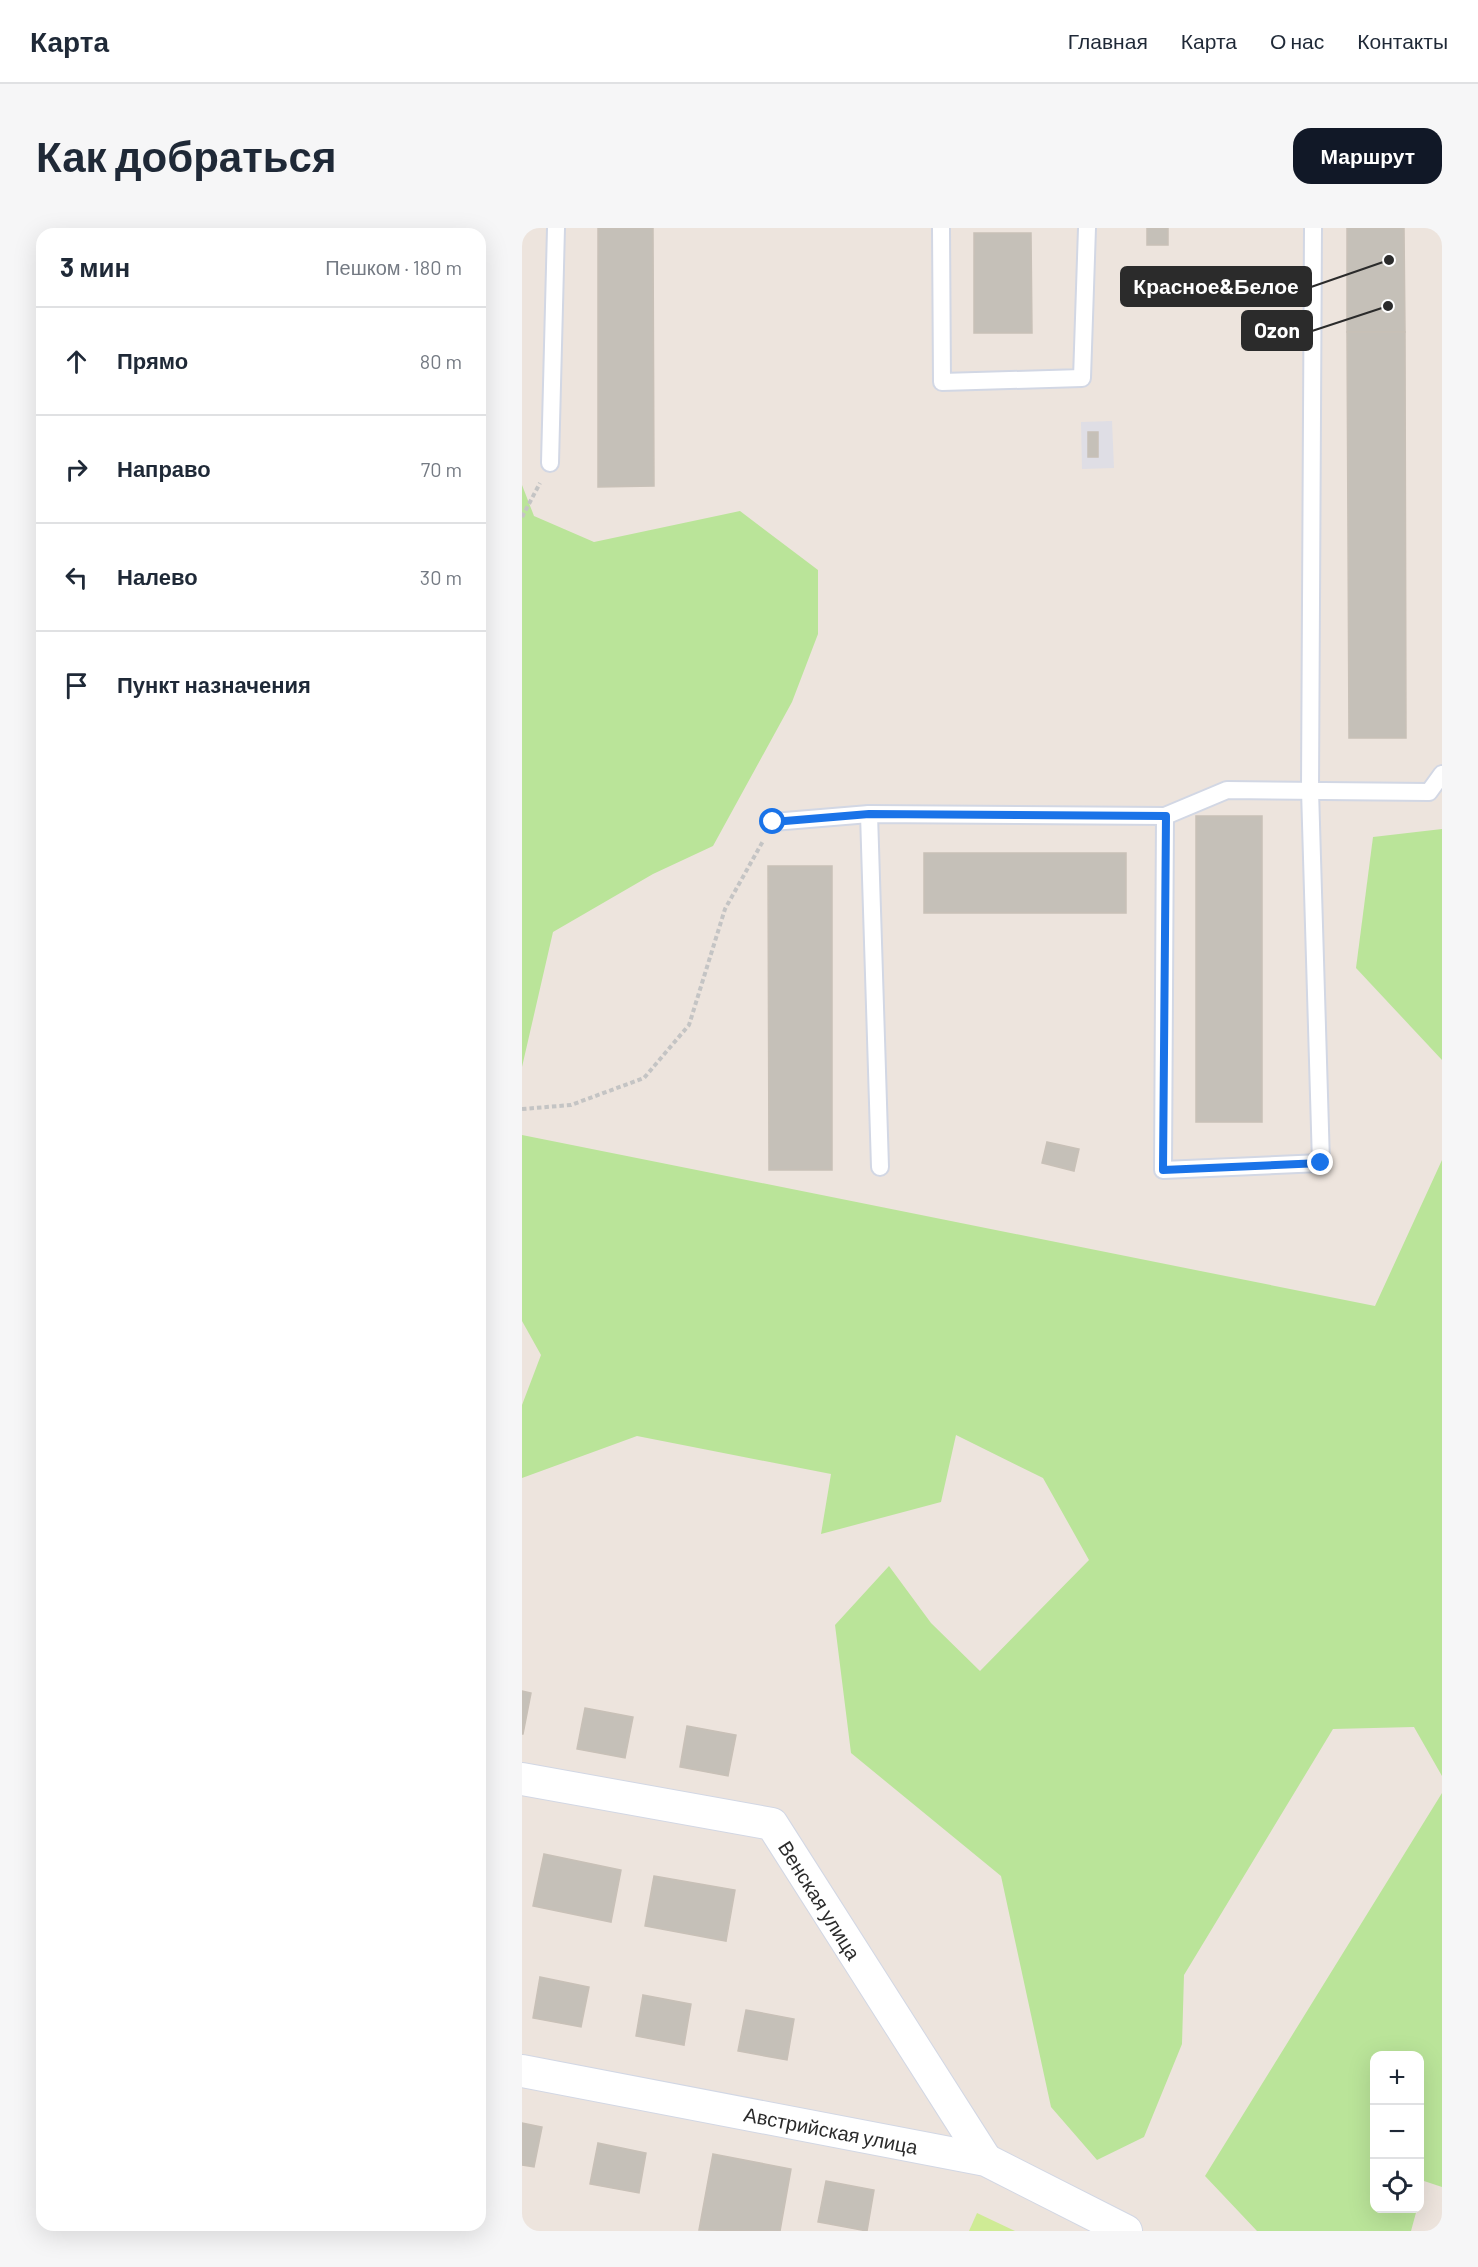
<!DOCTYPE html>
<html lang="ru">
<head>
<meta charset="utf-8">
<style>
	:root { --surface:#fff; --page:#f6f6f7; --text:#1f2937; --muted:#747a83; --line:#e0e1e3; --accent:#111827 }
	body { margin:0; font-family:Barlow,sans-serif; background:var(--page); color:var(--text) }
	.controls { position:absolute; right:18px; bottom:18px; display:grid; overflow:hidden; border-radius:12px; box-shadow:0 6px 24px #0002 }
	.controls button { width:54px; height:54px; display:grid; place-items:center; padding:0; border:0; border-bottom:2px solid var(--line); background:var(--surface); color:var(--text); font:30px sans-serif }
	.stop { position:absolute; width:18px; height:18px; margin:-14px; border:4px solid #1a73e8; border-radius:50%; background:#fff }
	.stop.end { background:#1a73e8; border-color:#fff; box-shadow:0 2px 6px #0008 }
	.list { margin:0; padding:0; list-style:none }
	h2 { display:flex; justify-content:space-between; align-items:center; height:78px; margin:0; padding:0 24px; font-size:26px }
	h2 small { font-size:20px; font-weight:400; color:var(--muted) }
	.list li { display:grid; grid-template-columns:39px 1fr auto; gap:18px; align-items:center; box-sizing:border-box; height:108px; padding:0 24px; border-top:2px solid var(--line) }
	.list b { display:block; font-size:22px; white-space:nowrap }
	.list em { font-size:20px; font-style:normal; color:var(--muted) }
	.icon { flex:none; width:33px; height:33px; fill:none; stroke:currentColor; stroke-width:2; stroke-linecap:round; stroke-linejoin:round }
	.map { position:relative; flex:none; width:920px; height:2003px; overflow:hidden; border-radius:18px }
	header { display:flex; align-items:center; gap:36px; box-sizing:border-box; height:84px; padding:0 30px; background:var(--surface); border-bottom:2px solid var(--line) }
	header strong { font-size:28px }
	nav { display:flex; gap:33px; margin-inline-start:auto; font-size:21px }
	.intro { display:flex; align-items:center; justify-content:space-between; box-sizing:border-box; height:144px; padding:0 36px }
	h1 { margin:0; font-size:42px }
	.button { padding:15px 27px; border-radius:18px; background:var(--accent); color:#fff; font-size:21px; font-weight:700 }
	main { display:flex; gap:36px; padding:0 36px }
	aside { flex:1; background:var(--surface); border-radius:18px; box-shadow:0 6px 24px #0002 }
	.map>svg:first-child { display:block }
</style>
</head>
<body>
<header>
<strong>Карта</strong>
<nav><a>Главная</a><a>Карта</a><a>О нас</a><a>Контакты</a></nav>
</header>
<div class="intro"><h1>Как добраться</h1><a class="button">Маршрут</a></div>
<main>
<aside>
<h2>3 мин<small>Пешком · 180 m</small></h2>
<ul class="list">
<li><svg class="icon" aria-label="ahead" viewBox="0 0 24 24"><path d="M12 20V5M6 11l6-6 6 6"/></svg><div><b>Прямо</b></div><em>80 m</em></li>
<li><svg class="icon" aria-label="right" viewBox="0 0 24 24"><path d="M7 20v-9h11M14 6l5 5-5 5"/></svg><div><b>Направо</b></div><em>70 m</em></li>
<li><svg class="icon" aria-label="left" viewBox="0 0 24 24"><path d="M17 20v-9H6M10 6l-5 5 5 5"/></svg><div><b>Налево</b></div><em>30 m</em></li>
<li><svg class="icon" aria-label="arrive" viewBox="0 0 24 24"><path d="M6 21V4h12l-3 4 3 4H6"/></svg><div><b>Пункт назначения</b></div></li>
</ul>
</aside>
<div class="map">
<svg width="920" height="2003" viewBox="0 0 920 2003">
	<rect width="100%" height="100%" fill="#ede4dd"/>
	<path fill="#dfdee5" d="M590,193L592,240L560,241L559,194Z"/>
	<g fill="#bae499">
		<path d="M0,257L12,288L72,314L218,283L296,342V406L270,474L191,618L131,646L31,704L0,839Z"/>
		<path d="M920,601V832L834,740L851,609Z"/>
		<path d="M0,907L853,1078L920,932V1548L892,1499L811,1501L662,1747L660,1816L622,1909L575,1932L529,1879L479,1648L329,1525L313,1397L367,1338L409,1395L458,1443L567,1332L521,1250L434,1207L419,1274L299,1306L309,1246L115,1208L0,1250V1177L19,1127L0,1093Z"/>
		<path d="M920,1565V1959L902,1953L898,1972V1828H852V1980L895,1981L889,2003H735L683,1948Z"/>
	</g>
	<path fill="#cfeb95" d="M455,1985L493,2003H447Z"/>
	<g fill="#c5c0b8" stroke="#c8c0b7" stroke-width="1.5">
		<path d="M76,0H131L132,258L76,259Z"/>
		<rect x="625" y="0" width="21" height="17"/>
		<path d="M825,0H882L883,104H825Z"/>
		<path d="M452,5H509L510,105H452Z"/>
		<path d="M825,104H883L884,510H827Z"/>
		<rect x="566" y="204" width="10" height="25"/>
		<rect x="674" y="588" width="66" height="306"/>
		<rect x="402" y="625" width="202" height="60"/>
		<path d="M246,638H310V942H247Z"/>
		<path d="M525,914L557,921L552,943L520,935Z"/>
		<path d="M0,1463L9,1465L1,1506H0Z"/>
		<path d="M63,1480L111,1489L103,1530L55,1521Z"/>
		<path d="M165,1498L214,1507L206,1548L158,1539Z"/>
		<path d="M22,1626L99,1642L89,1694L11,1678Z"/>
		<path d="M132,1648L213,1662L204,1713L123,1698Z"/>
		<path d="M18,1749L67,1759L59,1799L11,1790Z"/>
		<path d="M121,1767L169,1776L162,1817L114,1808Z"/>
		<path d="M224,1782L272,1791L265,1832L216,1823Z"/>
		<path d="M0,1895L20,1899L12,1939L0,1937Z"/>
		<path d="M76,1915L124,1925L117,1965L68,1956Z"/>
		<path d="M191,1926L269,1941L258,2003L177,2002Z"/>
		<path d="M304,1953L352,1962L345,2003L296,1994Z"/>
	</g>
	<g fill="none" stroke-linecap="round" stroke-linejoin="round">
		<defs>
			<g id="lane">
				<path d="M419,0L420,154L560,150L565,0"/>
				<path d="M28,235L34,0"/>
				<path d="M643,588L641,942L799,935L788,562L791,0"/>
				<path d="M251,594L347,586"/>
				<path d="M358,939L347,586L643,588L705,562L907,564L920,546"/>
			</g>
			<g id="street">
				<path d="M0,1551L250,1596L464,1932"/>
				<path d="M0,1843L464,1932L604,2003"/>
			</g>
		</defs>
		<use href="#lane" stroke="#d2d7e4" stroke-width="20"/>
		<use href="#street" stroke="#d2d7e4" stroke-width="34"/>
		<g stroke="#c4c4c4" stroke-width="4" stroke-dasharray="4.5 3" stroke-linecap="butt">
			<path d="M0,289L18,255"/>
			<path d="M0,881L49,877L122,850L167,797L203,681L241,613"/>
		</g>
		<use href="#lane" stroke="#fff" stroke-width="16"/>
		<use href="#street" stroke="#fff" stroke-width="32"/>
	</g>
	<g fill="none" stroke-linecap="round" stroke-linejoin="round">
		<path stroke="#1a73e8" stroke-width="8" d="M251,594L347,586L644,588L641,942L799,935"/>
	</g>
	<g text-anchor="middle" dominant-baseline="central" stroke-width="4.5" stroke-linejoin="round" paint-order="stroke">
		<g font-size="20" fill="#2b2b2b" stroke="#fff">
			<text transform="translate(298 1672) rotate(58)">Венская улица</text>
			<text transform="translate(309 1902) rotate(11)">Австрийская улица</text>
		</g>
	</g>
	<path fill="none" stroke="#2b2b2b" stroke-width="2" d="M867 32L789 59M866 78L790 103"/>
	<g fill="#2b2b2b" stroke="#fff" stroke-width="2">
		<circle cx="867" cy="32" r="6"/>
		<circle cx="866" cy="78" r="6"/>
	</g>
	<g fill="#2b2b2b" stroke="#2b2b2b" stroke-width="2">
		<rect x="599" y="39" width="190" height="39" rx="6"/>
		<rect x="720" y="83" width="70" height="39" rx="6"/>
	</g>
	<g font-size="21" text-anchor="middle" font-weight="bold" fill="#fff">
		<text x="694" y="66">Красное&amp;Белое</text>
		<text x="755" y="110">Ozon</text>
	</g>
</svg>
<div class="controls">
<button>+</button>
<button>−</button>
<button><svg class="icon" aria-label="locate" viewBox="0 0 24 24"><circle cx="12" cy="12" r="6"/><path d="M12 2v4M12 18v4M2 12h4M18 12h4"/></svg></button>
</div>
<div class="stop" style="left:251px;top:594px"></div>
<div class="stop end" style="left:799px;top:935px"></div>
</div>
</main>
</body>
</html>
